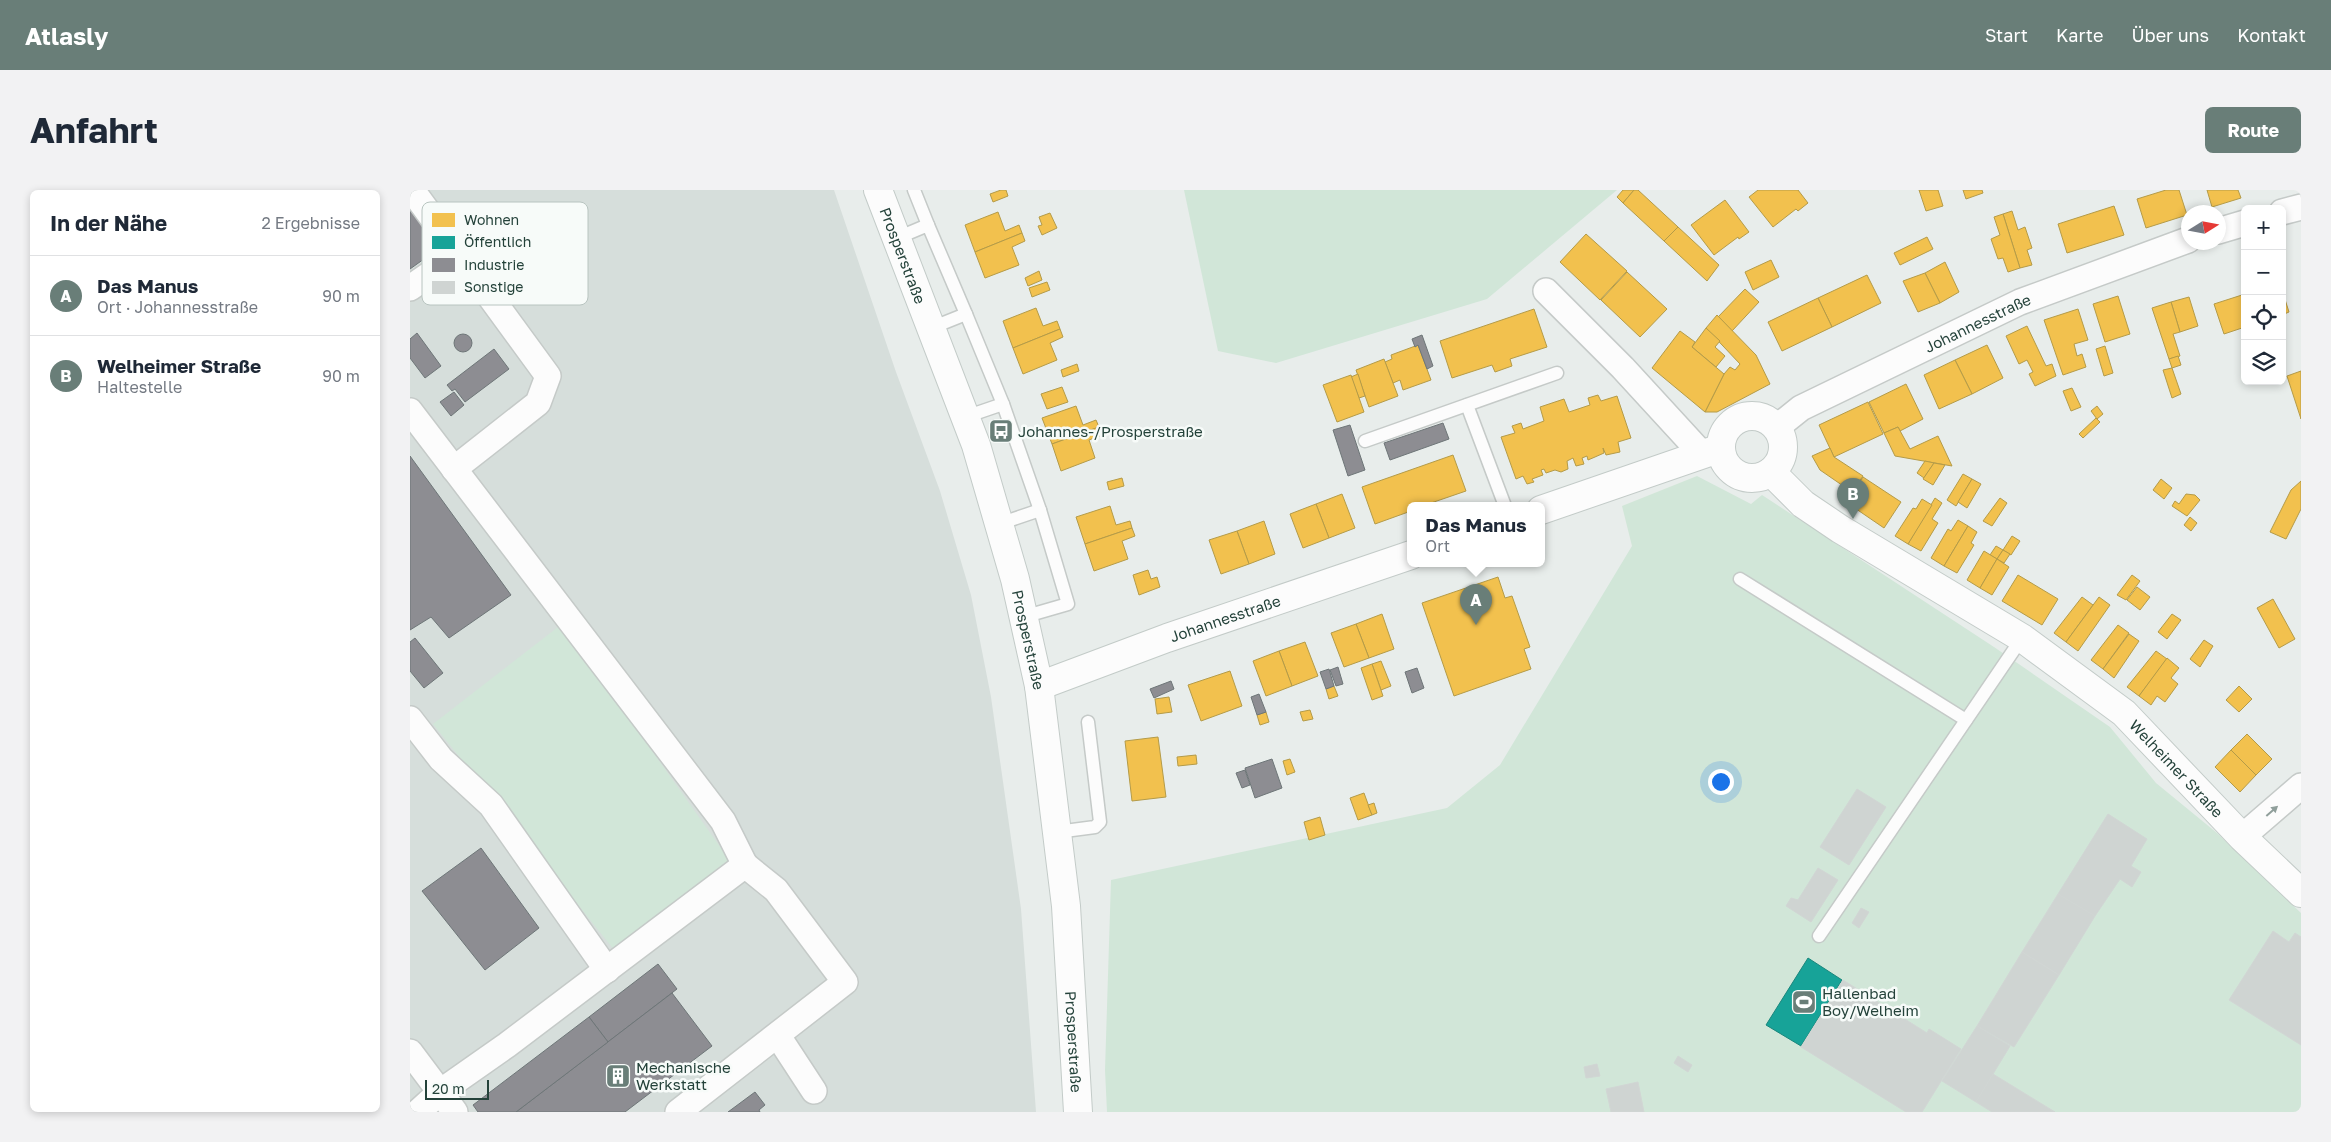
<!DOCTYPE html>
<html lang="de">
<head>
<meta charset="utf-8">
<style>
	:root { --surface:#fff; --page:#f2f2f3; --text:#1f2937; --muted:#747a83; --line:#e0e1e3; --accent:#697e78 }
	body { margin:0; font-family:"Golos Text",sans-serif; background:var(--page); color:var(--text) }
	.controls { position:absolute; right:15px; top:15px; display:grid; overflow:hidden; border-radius:8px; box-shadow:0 2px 8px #0003 }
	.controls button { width:45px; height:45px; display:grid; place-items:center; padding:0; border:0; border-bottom:1px solid var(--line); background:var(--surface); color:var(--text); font:25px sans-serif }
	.compass { position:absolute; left:1771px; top:15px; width:45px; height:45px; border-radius:50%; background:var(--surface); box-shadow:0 2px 8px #0003; rotate:79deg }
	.scale { position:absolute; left:15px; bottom:12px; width:64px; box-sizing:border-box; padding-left:5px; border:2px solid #24423a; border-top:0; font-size:14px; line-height:18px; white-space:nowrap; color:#24423a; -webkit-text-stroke:4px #f7fbf9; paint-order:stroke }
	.you { position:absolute; left:1310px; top:591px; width:18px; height:18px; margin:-12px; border:4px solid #fff; border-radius:50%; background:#1a73e8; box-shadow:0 0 0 8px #1a73e833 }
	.badge { display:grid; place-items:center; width:32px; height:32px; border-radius:50%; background:var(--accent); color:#fff; font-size:16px; font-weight:700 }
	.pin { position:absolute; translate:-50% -41px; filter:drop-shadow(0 1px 2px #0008) }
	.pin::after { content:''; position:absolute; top:26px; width:18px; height:15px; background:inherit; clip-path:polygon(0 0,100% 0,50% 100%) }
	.popup { position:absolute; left:997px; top:312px; width:138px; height:65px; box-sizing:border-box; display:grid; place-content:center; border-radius:8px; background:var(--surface); filter:drop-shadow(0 1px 4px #0005); font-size:16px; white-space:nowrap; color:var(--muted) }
	.popup b { font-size:19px; color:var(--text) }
	.popup::after { content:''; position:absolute; left:50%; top:100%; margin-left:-10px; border:10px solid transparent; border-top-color:var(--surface) }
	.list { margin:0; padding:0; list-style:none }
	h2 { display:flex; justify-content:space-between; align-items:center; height:65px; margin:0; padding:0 20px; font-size:21px }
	h2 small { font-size:16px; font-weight:400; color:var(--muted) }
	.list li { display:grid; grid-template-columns:32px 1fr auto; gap:15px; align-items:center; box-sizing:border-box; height:80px; padding:0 20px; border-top:1px solid var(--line) }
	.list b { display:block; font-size:19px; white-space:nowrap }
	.list p { margin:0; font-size:16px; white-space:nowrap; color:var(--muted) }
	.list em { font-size:16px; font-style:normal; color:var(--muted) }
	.icon { flex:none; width:28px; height:28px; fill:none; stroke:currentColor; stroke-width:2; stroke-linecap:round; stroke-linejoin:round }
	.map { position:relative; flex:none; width:1891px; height:922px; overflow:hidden; border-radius:8px }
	header { display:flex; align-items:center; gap:30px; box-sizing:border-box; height:70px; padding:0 25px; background:var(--accent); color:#fff }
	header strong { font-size:24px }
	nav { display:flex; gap:28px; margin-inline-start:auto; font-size:18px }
	.intro { display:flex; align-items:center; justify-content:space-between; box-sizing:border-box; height:120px; padding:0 30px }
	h1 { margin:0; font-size:35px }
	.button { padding:12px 22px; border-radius:8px; background:var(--accent); color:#fff; font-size:18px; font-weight:700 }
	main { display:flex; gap:30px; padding:0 30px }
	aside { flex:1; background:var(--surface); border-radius:8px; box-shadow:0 2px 8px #0003 }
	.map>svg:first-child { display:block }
</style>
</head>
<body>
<header>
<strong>Atlasly</strong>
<nav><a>Start</a><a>Karte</a><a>Über uns</a><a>Kontakt</a></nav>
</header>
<div class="intro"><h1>Anfahrt</h1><a class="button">Route</a></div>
<main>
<aside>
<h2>In der Nähe<small>2 Ergebnisse</small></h2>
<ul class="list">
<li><span class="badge">A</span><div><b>Das Manus</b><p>Ort · Johannesstraße</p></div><em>90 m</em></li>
<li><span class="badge">B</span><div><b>Welheimer Straße</b><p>Haltestelle</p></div><em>90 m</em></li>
</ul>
</aside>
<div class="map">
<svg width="1891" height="922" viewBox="0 0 1891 922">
	<rect width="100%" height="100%" fill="#e8edeb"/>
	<path fill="#d6dedb" d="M0,0H424L486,182L530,301L561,405L581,507L611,719L626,922H0Z"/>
	<g fill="#d1e6d8">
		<path d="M774,0H1207L1077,109L866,173L808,161Z"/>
		<path d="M1287,286L1341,314L1352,305L1584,457L1700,537L1746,593L1807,643L1891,723V922H697L695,880L701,690L1037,618L1090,575L1222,356L1212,316Z"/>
		<path d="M152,434L323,675L209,766L23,534Z"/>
	</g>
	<g fill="#f2c14e" stroke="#b49b48">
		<path d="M591,0H596L598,6L583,12L580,4Z"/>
		<path d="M1213,0H1224L1213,13L1207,7Z"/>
		<path d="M1224,0H1228L1268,37L1254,51L1213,13Z"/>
		<path d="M1348,0H1388L1398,13L1388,21L1386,19L1363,37L1339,7Z"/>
		<path d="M1509,0H1528L1533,16L1516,21Z"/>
		<path d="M1553,0H1572L1573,3L1556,9Z"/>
		<path d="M1756,0H1769L1777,25L1736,38L1727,9Z"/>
		<path d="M1797,0H1828L1831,8L1802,17Z"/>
		<path d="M1315,10L1339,42L1329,49L1328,47L1304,65L1281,35Z"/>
		<path d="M1704,16L1714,45L1657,63L1648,34Z"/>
		<path d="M1602,21L1608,40L1615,37L1622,58L1617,60L1622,75L1610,78L1593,24Z"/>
		<path d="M588,22L595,41L609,35L612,43L565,62L555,35Z"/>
		<path d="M640,23L647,38L632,45L628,36L632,35L629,27Z"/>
		<path d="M1593,24L1610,78L1598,82L1593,68L1588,69L1581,49L1590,45L1584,27Z"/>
		<path d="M1268,37L1309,75L1297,91L1254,51Z"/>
		<path d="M612,43L615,51L602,57L609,75L575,88L565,62Z"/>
		<path d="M1176,44L1217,81L1190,110L1150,72Z"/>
		<path d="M1517,47L1523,59L1490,75L1484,63Z"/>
		<path d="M1361,70L1369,87L1343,100L1335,82Z"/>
		<path d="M1535,72L1549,102L1530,113L1515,83Z"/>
		<path d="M629,81L632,90L618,96L615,88Z"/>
		<path d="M1217,82L1257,119L1230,147L1191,110Z"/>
		<path d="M1515,83L1530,113L1508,122L1493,91Z"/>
		<path d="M1457,85L1471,113L1422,137L1408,108Z"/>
		<path d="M637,92L640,100L622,107L619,98Z"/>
		<path d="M1335,99L1349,112L1322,141L1308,127Z"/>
		<path d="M1872,100L1879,122L1872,125Z"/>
		<path d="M1835,104V137L1814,144L1804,114Z"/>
		<path d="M1708,106L1720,144L1695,152L1683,114Z"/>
		<path d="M1779,107L1788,136L1770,142L1761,112Z"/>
		<path d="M1408,108L1422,137L1372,161L1358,132Z"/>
		<path d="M1761,112L1770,142L1763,144L1770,166L1759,169L1742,118Z"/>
		<path d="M626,118L633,136L647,131L650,139L603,158L593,131Z"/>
		<path d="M1124,119L1137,157L1100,169L1102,176L1085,182L1082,175L1042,188L1030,151Z"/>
		<path d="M1668,119L1678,150L1664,154L1667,166L1672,164L1676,177L1653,185L1634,130Z"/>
		<path d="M1307,125L1346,165L1360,194L1307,222H1295L1314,184L1320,177L1325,180L1330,174L1296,138Z"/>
		<path d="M1617,136L1636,176L1642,174L1646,186L1625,196L1619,184L1623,182L1617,170L1609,174L1596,146Z"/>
		<path d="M1296,138L1310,151L1305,157L1315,166L1306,177L1282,157Z"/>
		<path d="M650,139L653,147L640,153L647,170L613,184L603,158Z"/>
		<path d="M1270,141L1285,152L1282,157L1314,184L1295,222L1242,178Z"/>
		<path d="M1008,155L1021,190L993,200L990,190L983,193L975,172L982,169L981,165Z"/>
		<path d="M1577,155L1593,188L1562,204L1545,170Z"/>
		<path d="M1695,156L1703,183L1694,186L1686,159Z"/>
		<path d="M1768,166L1771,175L1762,178L1759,169Z"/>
		<path d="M974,169L988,206L959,217L946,180Z"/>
		<path d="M1545,170L1562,204L1529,219L1514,185Z"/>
		<path d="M667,174L669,181L653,187L651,180Z"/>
		<path d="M1762,178L1771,204L1762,208L1753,180Z"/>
		<path d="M1891,181V229L1877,186Z"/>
		<path d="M948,184L955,206L949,208L941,187Z"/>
		<path d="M941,185L954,222L927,232L913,195Z"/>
		<path d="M1496,194L1513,229L1490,241L1488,237L1474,243L1459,212Z"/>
		<path d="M652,197L658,212L637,219L631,204Z"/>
		<path d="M1662,198L1671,217L1661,221L1653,201Z"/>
		<path d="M1188,205L1191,211L1207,206L1221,248L1208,252L1210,262L1196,265L1193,258L1194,263L1185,267L1178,270L1177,266L1172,268L1174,274L1166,276L1163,268L1157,271L1158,279L1151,282L1145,280L1136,283L1134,279L1131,280L1133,285L1122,289L1124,292L1117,294L1113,286L1106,289L1091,247L1105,243L1102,236L1111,233L1113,239L1134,231L1130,217L1154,209L1159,222L1180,215L1178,208Z"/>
		<path d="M1458,212L1473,244L1424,267L1409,235Z"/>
		<path d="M666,216L673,235L686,230L689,237L642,254L632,228Z"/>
		<path d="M1687,216L1693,224L1687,229L1681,221Z"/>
		<path d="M1686,228L1690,232L1673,248L1669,244Z"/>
		<path d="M689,237L692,245L679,250L685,268L651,281L642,254Z"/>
		<path d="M1488,237L1500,259L1528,246L1542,276L1485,266L1474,243Z"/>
		<path d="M1420,258L1424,267L1453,286L1442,302L1410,280L1402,266Z"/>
		<path d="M1043,265L1056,301L1021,313L1022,316H1001V321L965,334L952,297Z"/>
		<path d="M1515,271L1524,273L1514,288L1507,283Z"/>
		<path d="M1524,273L1535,275L1523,295L1513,289Z"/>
		<path d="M1553,284L1562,289L1546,316L1537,310Z"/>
		<path d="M1453,287L1491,312L1474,338L1436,312Z"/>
		<path d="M712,288L714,296L699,300L697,292Z"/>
		<path d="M1562,289L1571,294L1557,318L1548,312Z"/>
		<path d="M1751,289L1762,298L1754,309L1743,300Z"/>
		<path d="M1891,291V319L1876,349L1860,342L1881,300Z"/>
		<path d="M932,304L945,338L919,348L906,314Z"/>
		<path d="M1776,304L1785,305L1790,310L1777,326L1762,316L1765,311L1769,314Z"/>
		<path d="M1525,308L1532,313L1522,329L1528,333L1511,361L1498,354Z"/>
		<path d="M1590,308L1597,313L1582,336L1573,331Z"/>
		<path d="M1512,309L1522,315L1498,354L1485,346L1503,318L1506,319Z"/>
		<path d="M906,314L919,348L893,358L880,324Z"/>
		<path d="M700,316L706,335L720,331L722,338L675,354L666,327Z"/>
		<path d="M1780,327L1787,333L1781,341L1774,335Z"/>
		<path d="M1548,330L1558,336L1534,376L1521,368L1538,339L1541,341Z"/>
		<path d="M854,331L865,364L839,374L827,341Z"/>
		<path d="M1558,336L1567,342L1561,353L1564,355L1547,383L1534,376Z"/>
		<path d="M722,338L725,346L712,351L718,369L684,381L675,354Z"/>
		<path d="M827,341L839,374L811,384L799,350Z"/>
		<path d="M1602,346L1610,351L1601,365L1593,360Z"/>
		<path d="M1586,356L1593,360L1587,369L1580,365Z"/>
		<path d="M1593,360L1600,364L1594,373L1587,369Z"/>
		<path d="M1574,361L1587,369L1570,398L1557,390Z"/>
		<path d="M1587,369L1599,377L1582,405L1570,398Z"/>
		<path d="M738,380L741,389L747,387L750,397L729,405L723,385Z"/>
		<path d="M1608,385L1648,409L1632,435L1592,411Z"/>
		<path d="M1722,385L1730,391L1716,410L1707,405Z"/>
		<path d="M1088,387L1095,408L1102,406L1120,457L1114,459L1121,479L1044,506L1012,413Z"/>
		<path d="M1727,397L1740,407L1730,420L1717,410Z"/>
		<path d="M1672,407L1683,415L1656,452L1644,443Z"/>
		<path d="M1689,407L1700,415L1668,461L1656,452Z"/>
		<path d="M1863,409L1885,449L1869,458L1847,418Z"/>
		<path d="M972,424L984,459L959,468L946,434Z"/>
		<path d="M1762,424L1771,430L1757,449L1748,442Z"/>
		<path d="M946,434L959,468L934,477L921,443Z"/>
		<path d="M1708,435L1719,443L1693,479L1681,470Z"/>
		<path d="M1719,444L1729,451L1704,488L1693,479Z"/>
		<path d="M1794,450L1803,456L1790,477L1780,469Z"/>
		<path d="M895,452L908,486L882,496L869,461Z"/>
		<path d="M869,461L882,496L856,506L843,471Z"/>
		<path d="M1746,461L1757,469L1729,506L1717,497Z"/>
		<path d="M1757,468L1769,478L1761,488L1768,494L1755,512L1747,506L1741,515L1729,506Z"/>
		<path d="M971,471L981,496L971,500L962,474Z"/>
		<path d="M962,474L973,506L962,510L951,478Z"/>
		<path d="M820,481L832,516L791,531L778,495Z"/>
		<path d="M924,496L928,506L919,509L916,499Z"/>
		<path d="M1829,496L1842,509L1829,522L1816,510Z"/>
		<path d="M759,507L762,522L747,524L745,509Z"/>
		<path d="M900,520L903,529L893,531L890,522Z"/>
		<path d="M856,522L859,532L850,535L847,525Z"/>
		<path d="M1837,544L1862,569L1846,585L1821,560Z"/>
		<path d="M748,547L756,607L722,611L715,551Z"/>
		<path d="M1821,560L1846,585L1830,602L1805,577Z"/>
		<path d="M786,565L787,574L768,576L767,567Z"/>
		<path d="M880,569L885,582L877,585L873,571Z"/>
		<path d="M954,603L962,625L948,630L940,608Z"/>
		<path d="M964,613L967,623L962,625L958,615Z"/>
		<path d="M910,627L915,645L899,650L894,632Z"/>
	</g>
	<path fill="#17a398" stroke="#1b867c" d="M1398,768L1432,790L1391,856L1356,835Z"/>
	<g fill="#8d8d92" stroke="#6e7678">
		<path d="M0,19L28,59L0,79Z"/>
		<path d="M7,143L31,176L15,188L0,168V149Z"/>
		<circle cx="53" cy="153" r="9"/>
		<path d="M1012,145L1023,176L1017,179L1008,155L1005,157L1002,149Z"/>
		<path d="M84,159L99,179L55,212L45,199L42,201L37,195Z"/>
		<path d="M44,202L54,215L41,226L30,212Z"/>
		<path d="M1033,233L1039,249L980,270L974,253Z"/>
		<path d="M940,235L955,280L938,286L923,240Z"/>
		<path d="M0,266L101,405L39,448L21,427L0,440Z"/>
		<path d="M5,448L33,483L14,498L0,481V452Z"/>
		<path d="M928,477L933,494L926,496L920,480Z"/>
		<path d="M1007,478L1014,498L1002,503L995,482Z"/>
		<path d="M919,479L924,496L916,499L910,482Z"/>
		<path d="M761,491L764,499L744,508L740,499Z"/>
		<path d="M849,504L856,522L847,525L841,507Z"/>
		<path d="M862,569L872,598L845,608L835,578Z"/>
		<path d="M835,580L840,595L832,598L826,583Z"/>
		<path d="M71,658L129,738L75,780L12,701Z"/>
		<path d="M248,774L267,799L198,852L179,827Z"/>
		<path d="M262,803L302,856L215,922H106Z"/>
		<path d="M179,827L198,852L106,922H68L63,915Z"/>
		<path d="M345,902L355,915L349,920L350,922H318Z"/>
	</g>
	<g fill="#cfd4d2" stroke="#d1d6d4">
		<path d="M1447,599L1476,617L1439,675L1410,657Z"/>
		<path d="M1698,624L1737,649L1721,676L1731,682L1722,697L1710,689L1685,726L1648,704Z"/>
		<path d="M1408,678L1428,690L1401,732L1376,716L1381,708L1388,710Z"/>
		<path d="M1648,704L1685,726L1649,785L1612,762Z"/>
		<path d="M1451,718L1459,722L1449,738L1442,733Z"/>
		<path d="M1863,741L1879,752L1885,743L1891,747V855L1819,810Z"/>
		<path d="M1612,762L1649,785L1604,857L1567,836Z"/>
		<path d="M1433,790L1517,843L1519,839L1551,859L1512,922H1496L1391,857Z"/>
		<path d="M1567,836L1600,856L1566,912L1532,891Z"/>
		<path d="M1268,866L1282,875L1278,882L1264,873Z"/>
		<path d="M1187,874L1190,886L1176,888L1174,877Z"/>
		<path d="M1583,884L1645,922H1582L1566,912Z"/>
		<path d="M1228,892L1234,922H1201L1196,899Z"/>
	</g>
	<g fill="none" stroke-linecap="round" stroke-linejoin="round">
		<defs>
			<g id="lane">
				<path d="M504,0L518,35"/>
				<path d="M487,48L518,35L556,124"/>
				<path d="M521,138L556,124L593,214"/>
				<path d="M1057,215L1095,316"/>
				<path d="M555,227L593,214L630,320"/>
				<path d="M955,251L1147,183"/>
				<path d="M589,334L630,320L658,414L613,427"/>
				<path d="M1330,389L1556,530"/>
				<path d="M647,642L685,637L690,632L678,532"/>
				<path d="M1409,746L1612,448"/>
			</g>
			<g id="street">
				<path d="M2,0L138,186L128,213L44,279"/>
				<path d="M1872,22L1891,17"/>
				<path d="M1808,41L1835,33"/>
				<path d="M0,98L49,64"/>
				<path d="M1136,101L1213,178L1292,264"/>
				<path d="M0,221L313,631L335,675"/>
				<path id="s1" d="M1366,238L1391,218L1610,112L1778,50"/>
				<path d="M0,529L31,569L81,615L197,780"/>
				<path d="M1832,647L1891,596"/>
				<path d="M368,846L404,901"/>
				<path d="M0,862L45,922"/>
				<path d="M8,922L30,902L97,855L335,675L366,700L435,792L268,922"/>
			</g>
			<g id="secondary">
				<path id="s2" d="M468,0L566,255L605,389L629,496L656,716L668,922"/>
				<circle cx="1342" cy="257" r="31"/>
				<path id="s3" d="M1361,282L1393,314L1430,339L1612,448L1714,523L1832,647L1891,703"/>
				<path d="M1131,320L1311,258"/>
				<path id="s4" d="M629,496L757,448L1001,365"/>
			</g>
		</defs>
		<use href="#lane" stroke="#c5cac8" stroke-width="15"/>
		<use href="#street" stroke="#c5cac8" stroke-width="28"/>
		<use href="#secondary" stroke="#c3cbc8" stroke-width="30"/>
		<use href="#lane" stroke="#fcfcfc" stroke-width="12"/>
		<use href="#street" stroke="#fcfcfc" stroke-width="25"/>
		<use href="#secondary" stroke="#fcfcfc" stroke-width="28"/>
	</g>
	<defs><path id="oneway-solid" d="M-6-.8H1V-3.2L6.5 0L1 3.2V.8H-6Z" transform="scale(1.25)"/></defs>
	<use fill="#909f9b" href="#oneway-solid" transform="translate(1862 621) rotate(-41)"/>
	<defs>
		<symbol id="bus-square" viewBox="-11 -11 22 22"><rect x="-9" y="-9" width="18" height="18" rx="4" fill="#697e78" stroke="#f7fbf9"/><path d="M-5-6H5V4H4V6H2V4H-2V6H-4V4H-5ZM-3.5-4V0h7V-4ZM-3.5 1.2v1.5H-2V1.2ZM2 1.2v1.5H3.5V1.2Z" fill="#fff"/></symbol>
		<symbol id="stadium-square" viewBox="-11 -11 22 22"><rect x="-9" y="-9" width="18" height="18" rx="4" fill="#697e78" stroke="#f7fbf9"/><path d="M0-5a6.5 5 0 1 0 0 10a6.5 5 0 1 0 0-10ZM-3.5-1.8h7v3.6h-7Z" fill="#fff"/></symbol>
		<symbol id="building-square" viewBox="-11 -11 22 22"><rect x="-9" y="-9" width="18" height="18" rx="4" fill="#697e78" stroke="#f7fbf9"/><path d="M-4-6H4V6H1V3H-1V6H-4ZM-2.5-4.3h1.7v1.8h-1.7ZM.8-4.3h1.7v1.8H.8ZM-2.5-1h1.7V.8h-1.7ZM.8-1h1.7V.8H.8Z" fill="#fff"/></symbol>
	</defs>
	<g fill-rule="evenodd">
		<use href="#bus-square" x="577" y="227" width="28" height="28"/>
		<use href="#stadium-square" x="1380" y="798" width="28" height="28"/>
		<use href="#building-square" x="194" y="872" width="28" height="28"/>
	</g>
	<g text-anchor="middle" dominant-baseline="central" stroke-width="5" stroke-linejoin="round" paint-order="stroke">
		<g font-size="15" fill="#24423a" stroke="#f7fbf9">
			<text stroke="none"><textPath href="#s2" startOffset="70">Prosperstraße</textPath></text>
			<text stroke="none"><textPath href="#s1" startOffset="228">Johannesstraße</textPath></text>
			<text stroke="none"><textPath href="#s4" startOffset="198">Johannesstraße</textPath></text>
			<text stroke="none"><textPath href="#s2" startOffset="475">Prosperstraße</textPath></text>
			<text stroke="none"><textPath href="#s3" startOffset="505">Welheimer Straße</textPath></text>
			<text stroke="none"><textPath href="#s2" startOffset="880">Prosperstraße</textPath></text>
		</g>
		<g font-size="15" fill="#24423a" stroke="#f7fbf9" text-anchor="start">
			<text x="608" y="241">Johannes-/Prosperstraße</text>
			<text x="1412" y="803">Hallenbad<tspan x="1412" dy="17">Boy/Welheim</tspan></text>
			<text x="226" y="877">Mechanische<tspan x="226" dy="17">Werkstatt</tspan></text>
		</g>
	</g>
	<rect x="12" y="12" width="166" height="103" rx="8" fill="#f7fbf9" stroke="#b8c4c0" stroke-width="1"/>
	<rect x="22" y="23" width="23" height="14" fill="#f2c14e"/>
	<rect x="22" y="46" width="23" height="13" fill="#17a398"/>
	<rect x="22" y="68" width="23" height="14" fill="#8d8d92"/>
	<rect x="22" y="91" width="23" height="13" fill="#cfd4d2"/>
	<g font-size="14" fill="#24423a">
		<text x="54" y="35">Wohnen</text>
		<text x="54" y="57">Öffentlich</text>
		<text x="54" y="80">Industrie</text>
		<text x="54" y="102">Sonstige</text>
	</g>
</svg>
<div class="controls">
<button>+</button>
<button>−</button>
<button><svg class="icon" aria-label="locate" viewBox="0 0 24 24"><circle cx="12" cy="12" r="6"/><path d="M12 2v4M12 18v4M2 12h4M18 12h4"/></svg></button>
<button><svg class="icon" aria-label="layers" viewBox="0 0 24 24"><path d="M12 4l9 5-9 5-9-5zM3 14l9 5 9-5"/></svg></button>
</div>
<svg class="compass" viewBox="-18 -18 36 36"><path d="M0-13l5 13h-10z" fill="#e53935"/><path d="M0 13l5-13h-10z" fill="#747a83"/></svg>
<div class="scale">20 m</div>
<div class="you"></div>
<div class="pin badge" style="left:1066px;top:435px">A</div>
<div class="popup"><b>Das Manus</b>Ort</div>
<div class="pin badge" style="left:1443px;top:329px">B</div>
</div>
</main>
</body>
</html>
